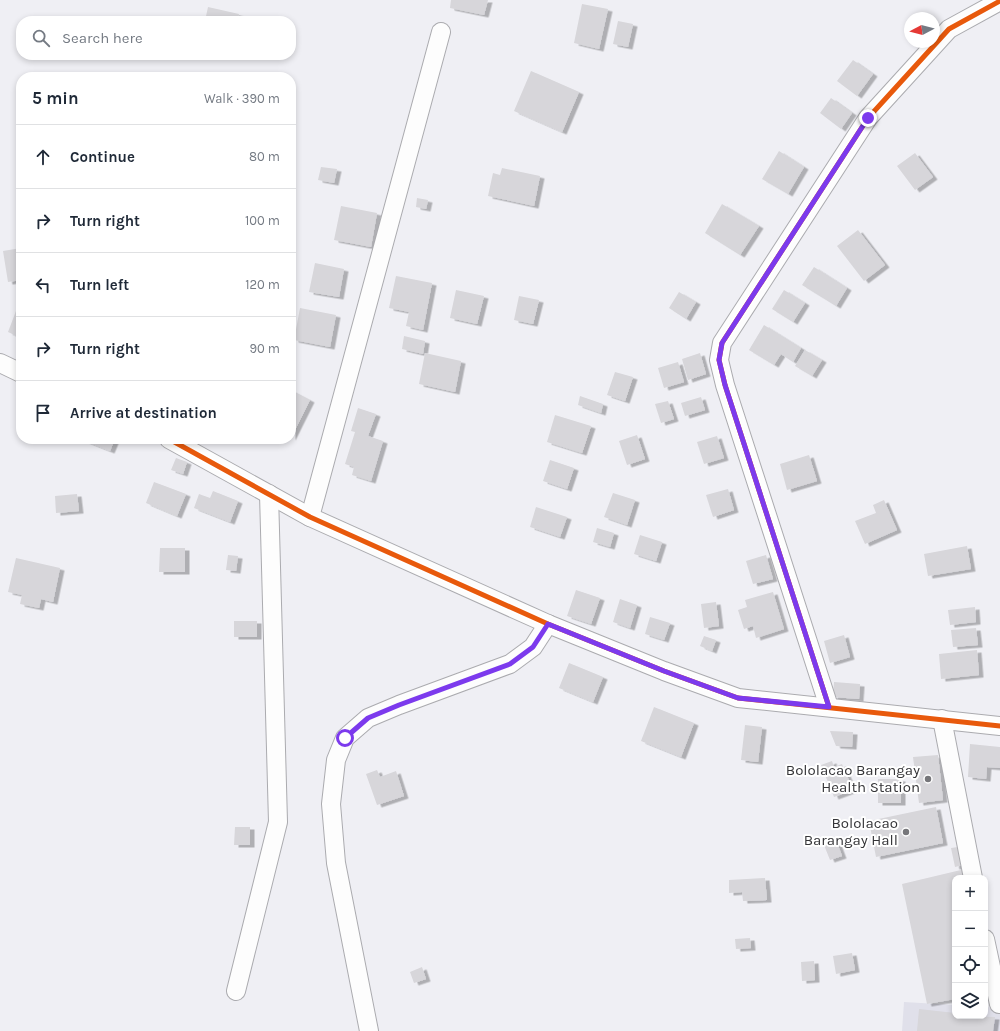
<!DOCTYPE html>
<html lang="en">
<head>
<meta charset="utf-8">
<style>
	:root { --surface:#fff; --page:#f2f2f3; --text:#1f2937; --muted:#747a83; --line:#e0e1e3 }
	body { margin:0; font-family:Karla,sans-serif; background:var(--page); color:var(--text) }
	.controls { position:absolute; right:12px; bottom:12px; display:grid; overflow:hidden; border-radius:8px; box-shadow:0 2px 6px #0003 }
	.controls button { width:36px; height:36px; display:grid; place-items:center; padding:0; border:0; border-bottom:1px solid var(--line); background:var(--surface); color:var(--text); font:20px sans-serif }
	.compass { position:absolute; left:904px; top:12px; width:36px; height:36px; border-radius:50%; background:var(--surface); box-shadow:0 2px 6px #0003; rotate:263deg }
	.stop { position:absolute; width:12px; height:12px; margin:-9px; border:3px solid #7c3aed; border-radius:50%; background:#fff }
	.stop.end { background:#7c3aed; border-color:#fff; box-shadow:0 1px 4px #0008 }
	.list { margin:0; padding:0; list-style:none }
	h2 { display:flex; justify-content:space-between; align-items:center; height:52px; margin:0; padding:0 16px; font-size:17px }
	h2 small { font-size:13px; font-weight:400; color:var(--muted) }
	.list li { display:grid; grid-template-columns:26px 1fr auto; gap:12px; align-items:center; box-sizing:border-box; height:64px; padding:0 16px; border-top:1px solid var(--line) }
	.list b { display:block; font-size:15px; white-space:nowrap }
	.list em { font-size:13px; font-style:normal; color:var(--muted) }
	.icon { flex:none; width:22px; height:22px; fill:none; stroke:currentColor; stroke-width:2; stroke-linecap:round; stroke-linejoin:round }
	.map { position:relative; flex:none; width:1000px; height:1031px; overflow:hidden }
	.search { position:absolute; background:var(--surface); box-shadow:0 2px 6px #0003; left:16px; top:16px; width:280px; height:44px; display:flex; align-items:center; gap:10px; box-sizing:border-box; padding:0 14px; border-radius:16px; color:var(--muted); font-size:15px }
	.panel { position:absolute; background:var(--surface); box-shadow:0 2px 6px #0003; left:16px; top:72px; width:280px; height:372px; border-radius:16px }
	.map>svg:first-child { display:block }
</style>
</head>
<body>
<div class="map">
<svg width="1000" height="1031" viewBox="0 0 1000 1031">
	<defs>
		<filter id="shadow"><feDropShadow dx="4.5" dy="2.5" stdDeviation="0" flood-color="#0004"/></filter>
	</defs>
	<rect width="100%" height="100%" fill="#efeff4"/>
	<path fill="#e0e0ea" d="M904,1002L955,1005V1016H985V1007L1000,1008V1031H902Z"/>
	<g fill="#d7d6da" filter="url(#shadow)">
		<path d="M451,0H488L484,15L450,8Z"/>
		<path d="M582,4L608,9L599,49L574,43Z"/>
		<path d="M208,7L239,14L237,21H205Z"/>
		<path d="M618,21L633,24L628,47L613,44Z"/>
		<path d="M853,60L873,74L857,96L837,81Z"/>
		<path d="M531,71L579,92L562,132L514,111Z"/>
		<path d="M831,98L852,113L841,129L820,113Z"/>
		<path d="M779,151L804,167L788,194L762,179Z"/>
		<path d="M915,153L933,177L915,190L897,166Z"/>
		<path d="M321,167L337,169L334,183L318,180Z"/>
		<path d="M502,168L540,176L534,206L488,196L493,173L500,175Z"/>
		<path d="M417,198L428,200L426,209L416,207Z"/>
		<path d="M722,204L759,226L740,255L705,233Z"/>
		<path d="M341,206L377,213L371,247L334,240Z"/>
		<path d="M858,230L885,265L864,281L837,246Z"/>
		<path d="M21,248V280L8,282L3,251Z"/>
		<path d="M315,263L344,269L339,297L309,292Z"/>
		<path d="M814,267L847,288L836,306L802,285Z"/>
		<path d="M396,276L432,283L423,330L406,326L409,312L389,308Z"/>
		<path d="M456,290L484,296L477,324L450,318Z"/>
		<path d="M784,290L805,303L793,322L772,309Z"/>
		<path d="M679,292L696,302L686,319L669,308Z"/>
		<path d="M519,296L539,300L533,324L514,320Z"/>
		<path d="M300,308L336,315L330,347L294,340Z"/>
		<path d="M16,311L21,313V338L8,332Z"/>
		<path d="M764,325L801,348L793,362L781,354L774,365L749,350Z"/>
		<path d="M404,336L425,341L423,354L402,349Z"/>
		<path d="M805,350L822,360L812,376L795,366Z"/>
		<path d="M425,353L461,361L455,392L419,384Z"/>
		<path d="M700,353L706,374L688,380L682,359Z"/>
		<path d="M678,362L684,382L664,388L658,368Z"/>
		<path d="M615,372L633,377L625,401L607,395Z"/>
		<path d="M291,390L310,400L291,438Z"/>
		<path d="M580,396L603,404L601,413L578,405Z"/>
		<path d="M701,397L705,410L685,416L681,403Z"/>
		<path d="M668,401L674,419L661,423L655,404Z"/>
		<path d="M358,408L376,414L368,436L383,441L371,481L352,475L354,467L345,464L355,432L351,431Z"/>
		<path d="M555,415L591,426L582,453L547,442Z"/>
		<path d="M637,435L645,459L627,465L619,441Z"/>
		<path d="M717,436L724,458L704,464L697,442Z"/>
		<path d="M80,439H115L110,451Z"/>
		<path d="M809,455L817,481L787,490L780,464Z"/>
		<path d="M176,458L187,462L183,474L171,470Z"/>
		<path d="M550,460L574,468L567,489L543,481Z"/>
		<path d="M154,482L186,494L177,516L146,503Z"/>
		<path d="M728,489L734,510L713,517L706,495Z"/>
		<path d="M213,491L238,501L230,522L194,508L199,494L210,498Z"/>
		<path d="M613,493L635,500L627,525L604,517Z"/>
		<path d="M77,494L79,511L56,513L55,496Z"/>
		<path d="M884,500L897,530L865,544L855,521L876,513L873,505Z"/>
		<path d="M536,507L567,517L560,537L530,527Z"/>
		<path d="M597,528L614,533L610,547L593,542Z"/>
		<path d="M640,535L662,542L656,561L634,554Z"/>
		<path d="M967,546L971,569L928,576L924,554Z"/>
		<path d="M160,548H185V572H159Z"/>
		<path d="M228,555L238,556L236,571L226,570Z"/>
		<path d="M766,555L773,579L753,584L746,561Z"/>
		<path d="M16,558L60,568L53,602L41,599L39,608L20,604L22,595L8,592Z"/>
		<path d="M576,590L600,598L591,624L567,616Z"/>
		<path d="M773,592L784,629L756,638L753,626L744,629L738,610L747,607L745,600Z"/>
		<path d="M620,599L637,605L630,628L613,622Z"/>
		<path d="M716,602L719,626L704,628L701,604Z"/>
		<path d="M975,607L976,622L950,625L948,610Z"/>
		<path d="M650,617L670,623L664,640L645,634Z"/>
		<rect x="234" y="621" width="23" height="16"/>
		<path d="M976,628L978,645L953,647L951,630Z"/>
		<path d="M844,635L850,657L830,663L824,641Z"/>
		<path d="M704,636L716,640L712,651L700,646Z"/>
		<path d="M977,650L979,675L941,679L939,654Z"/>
		<path d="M569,663L603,677L593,702L559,688Z"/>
		<path d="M834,682L860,684L859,699L833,697Z"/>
		<path d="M654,707L694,723L681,757L641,741Z"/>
		<path d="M745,725L762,727L758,762L741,760Z"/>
		<path d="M830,731L853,732L852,747L836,746Z"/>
		<path d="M970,744L1000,747V768L987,767L986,779L968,777Z"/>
		<path d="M938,755L943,800L919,803L913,757Z"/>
		<path d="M832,761L834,767L842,764L853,790L834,797L821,765Z"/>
		<path d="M377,770L380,777L396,771L404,796L377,805L366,774Z"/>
		<rect x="878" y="779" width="23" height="24"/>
		<path d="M936,807L943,843L876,857L869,821Z"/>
		<path d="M235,827H250V845H234Z"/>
		<path d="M836,840L842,856L830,860L824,845Z"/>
		<path d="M965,846L968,864L955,867L951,848Z"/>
		<path d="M965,869L967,878H955V999L927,1004L902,884Z"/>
		<path d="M765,878L767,900L743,901L742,892L729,893V880Z"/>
		<path d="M750,938L751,948L736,949L735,939Z"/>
		<path d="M852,953L855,970L836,974L833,956Z"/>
		<path d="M814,961L815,980L802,981L801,962Z"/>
		<path d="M422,967L426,979L414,983L410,972Z"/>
		<path d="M919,1009L955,1013V1016L995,1017L993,1031H917Z"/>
	</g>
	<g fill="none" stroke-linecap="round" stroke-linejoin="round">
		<defs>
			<g id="street">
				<path d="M0,363L21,373"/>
				<path d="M169,439L310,517L548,624L664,671L738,698L1000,726"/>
				<path d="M310,517L441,32"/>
				<path d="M829,707L725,385L719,360L722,343L868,118L949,29L1000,1"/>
				<path d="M942,719L973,878"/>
				<path d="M985,939L999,1004"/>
				<path d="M236,991L278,822L269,494"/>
				<path d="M369,1031L336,863L331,804L336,760L345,738L368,718L399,705L510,664L533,647L548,624"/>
			</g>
		</defs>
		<use href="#street" stroke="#ababaf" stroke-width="20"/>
		<use href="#street" stroke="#fdfdfd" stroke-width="18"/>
		<defs>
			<g id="cycleway">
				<path d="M169,439L310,517L548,624L664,671L738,698L1000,726"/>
				<path d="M829,707L725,385L719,360L722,343L868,118L949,29L1000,1"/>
			</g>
		</defs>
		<use href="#cycleway" stroke="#fff" stroke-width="8"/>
		<use href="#cycleway" stroke="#e8590c" stroke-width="5"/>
	</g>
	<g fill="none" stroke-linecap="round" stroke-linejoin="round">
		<path stroke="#7c3aed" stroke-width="5" d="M345,738L368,718L399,705L510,664L533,647L548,624L664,671L738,698L829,707L725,385L719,360L722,343L868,118"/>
	</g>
	<g fill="#76767a" stroke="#fff" stroke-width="1.5">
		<circle cx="928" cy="779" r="4"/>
		<circle cx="906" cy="832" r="4"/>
	</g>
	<g text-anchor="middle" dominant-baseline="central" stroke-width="4" stroke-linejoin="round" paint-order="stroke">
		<g font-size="15" fill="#353538" stroke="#fff" text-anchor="end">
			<text x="920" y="770">Bololacao Barangay<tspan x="920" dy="17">Health Station</tspan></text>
			<text x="898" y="823">Bololacao<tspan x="898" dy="17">Barangay Hall</tspan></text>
		</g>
	</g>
</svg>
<div class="controls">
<button>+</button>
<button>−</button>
<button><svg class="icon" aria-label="locate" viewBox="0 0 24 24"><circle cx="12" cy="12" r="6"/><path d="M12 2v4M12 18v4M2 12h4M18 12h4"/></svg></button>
<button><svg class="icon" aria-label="layers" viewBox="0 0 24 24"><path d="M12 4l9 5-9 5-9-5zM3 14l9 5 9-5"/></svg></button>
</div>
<svg class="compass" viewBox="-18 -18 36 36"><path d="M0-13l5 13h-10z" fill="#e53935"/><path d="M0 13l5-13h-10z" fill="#747a83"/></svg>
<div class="stop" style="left:345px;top:738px"></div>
<div class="stop end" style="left:868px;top:118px"></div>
<div class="search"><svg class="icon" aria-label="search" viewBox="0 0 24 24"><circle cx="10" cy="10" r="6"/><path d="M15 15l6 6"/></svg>Search here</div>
<section class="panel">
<h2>5 min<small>Walk · 390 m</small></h2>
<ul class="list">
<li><svg class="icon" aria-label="ahead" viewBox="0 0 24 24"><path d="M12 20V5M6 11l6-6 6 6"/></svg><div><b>Continue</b></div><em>80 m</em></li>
<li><svg class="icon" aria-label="right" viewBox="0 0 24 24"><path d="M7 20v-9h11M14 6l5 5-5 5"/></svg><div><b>Turn right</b></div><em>100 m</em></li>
<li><svg class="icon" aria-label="left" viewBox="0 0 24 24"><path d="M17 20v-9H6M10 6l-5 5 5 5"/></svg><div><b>Turn left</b></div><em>120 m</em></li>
<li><svg class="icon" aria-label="right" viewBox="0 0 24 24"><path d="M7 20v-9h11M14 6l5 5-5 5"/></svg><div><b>Turn right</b></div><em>90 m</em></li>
<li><svg class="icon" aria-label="arrive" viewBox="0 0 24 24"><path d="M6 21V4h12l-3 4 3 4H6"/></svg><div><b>Arrive at destination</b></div></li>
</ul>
</section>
</div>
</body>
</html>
